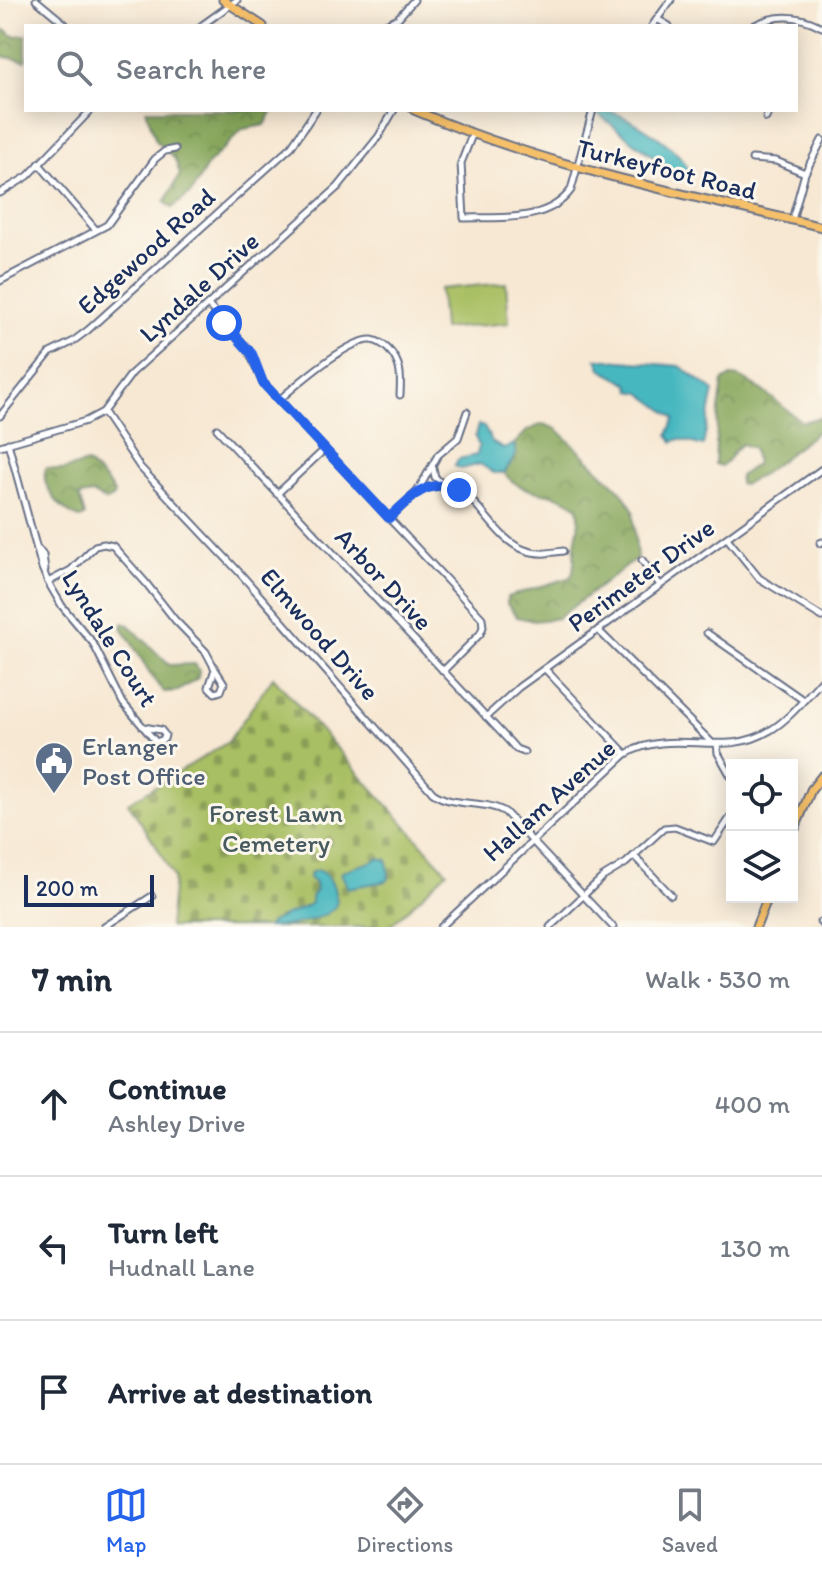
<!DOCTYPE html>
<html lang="en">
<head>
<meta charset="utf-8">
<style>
	:root { --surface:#fff; --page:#f6f6f7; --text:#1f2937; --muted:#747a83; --line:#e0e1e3; --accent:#2563eb }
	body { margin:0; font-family:Itim,sans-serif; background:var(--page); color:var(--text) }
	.controls { position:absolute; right:24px; bottom:24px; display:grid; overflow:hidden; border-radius:0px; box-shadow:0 4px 20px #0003 }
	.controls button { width:72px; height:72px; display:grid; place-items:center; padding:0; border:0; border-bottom:2px solid var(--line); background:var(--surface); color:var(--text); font:40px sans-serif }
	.scale { position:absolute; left:24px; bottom:20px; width:130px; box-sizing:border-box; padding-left:8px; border:4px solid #1b2f5e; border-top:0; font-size:22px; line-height:28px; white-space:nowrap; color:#1b2f5e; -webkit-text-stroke:6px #fbf7ec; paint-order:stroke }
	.stop { position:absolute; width:24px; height:24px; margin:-18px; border:6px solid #2563eb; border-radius:50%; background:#fff }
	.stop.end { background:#2563eb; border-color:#fff; box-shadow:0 2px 8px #0008 }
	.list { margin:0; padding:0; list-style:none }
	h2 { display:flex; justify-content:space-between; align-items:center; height:104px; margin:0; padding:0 32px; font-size:34px }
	h2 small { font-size:26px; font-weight:400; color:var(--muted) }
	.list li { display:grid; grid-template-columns:52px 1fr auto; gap:24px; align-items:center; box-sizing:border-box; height:144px; padding:0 32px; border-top:2px solid var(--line) }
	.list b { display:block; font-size:30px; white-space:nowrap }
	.list p { margin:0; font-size:26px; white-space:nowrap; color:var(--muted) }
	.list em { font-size:26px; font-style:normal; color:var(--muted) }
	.icon { flex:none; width:44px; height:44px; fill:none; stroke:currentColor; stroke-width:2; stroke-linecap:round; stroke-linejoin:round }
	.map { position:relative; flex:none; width:822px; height:927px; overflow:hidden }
	.search { position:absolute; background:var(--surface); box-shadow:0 4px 20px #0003; left:24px; right:24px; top:24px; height:88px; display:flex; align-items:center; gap:20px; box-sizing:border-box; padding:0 28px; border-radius:0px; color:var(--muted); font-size:30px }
	.sheet { height:536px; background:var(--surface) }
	nav { display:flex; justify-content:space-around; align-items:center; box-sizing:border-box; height:112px; border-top:2px solid var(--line); background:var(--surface); font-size:22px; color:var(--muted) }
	nav a { display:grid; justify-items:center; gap:4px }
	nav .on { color:var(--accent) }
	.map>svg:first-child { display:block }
</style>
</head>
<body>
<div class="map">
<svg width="822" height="927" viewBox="0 0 822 927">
	<defs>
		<pattern id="forest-crowns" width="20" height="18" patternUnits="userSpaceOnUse" patternTransform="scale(2)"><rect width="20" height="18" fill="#86a65a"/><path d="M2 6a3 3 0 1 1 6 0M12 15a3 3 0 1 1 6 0" fill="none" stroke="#6d884e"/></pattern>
		<pattern id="cemetery-stones" width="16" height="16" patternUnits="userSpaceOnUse" patternTransform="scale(2)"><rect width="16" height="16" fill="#a9bf64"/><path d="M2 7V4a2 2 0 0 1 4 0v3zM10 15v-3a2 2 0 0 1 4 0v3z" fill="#899c56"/></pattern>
	</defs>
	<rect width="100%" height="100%" fill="#fbf7ec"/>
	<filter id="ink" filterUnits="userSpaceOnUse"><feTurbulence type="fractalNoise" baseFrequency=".0125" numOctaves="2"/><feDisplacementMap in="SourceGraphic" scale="16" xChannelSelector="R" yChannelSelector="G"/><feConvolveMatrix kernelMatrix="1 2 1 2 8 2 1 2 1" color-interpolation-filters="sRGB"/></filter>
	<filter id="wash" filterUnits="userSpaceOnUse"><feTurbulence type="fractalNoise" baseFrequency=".006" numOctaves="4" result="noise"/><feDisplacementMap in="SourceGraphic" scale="32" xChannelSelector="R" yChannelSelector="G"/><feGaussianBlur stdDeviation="1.8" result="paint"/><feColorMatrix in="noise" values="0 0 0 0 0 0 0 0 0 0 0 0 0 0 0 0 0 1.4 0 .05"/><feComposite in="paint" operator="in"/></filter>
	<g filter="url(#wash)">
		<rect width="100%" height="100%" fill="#f7e8d3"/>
		<path fill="#a9bf64" stroke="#627761" stroke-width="2" d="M506,283L509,323L443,329L440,289Z"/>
		<g fill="url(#forest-crowns)" stroke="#506a5c" stroke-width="2">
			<path d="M0,27L14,36L26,35V61L0,56Z"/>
			<path d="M146,110H273L265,125L243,129L208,164L191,193L172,208L165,202L180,174L175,159L156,141Z"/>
			<path d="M732,376C748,375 787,411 802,422L822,417V428L764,473L743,485L739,484L740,476L756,464L753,448L742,444C731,450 732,460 721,466L715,464L717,425L723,381Z"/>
			<path d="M543,424L557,429L621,491L633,509L637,558L558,618L535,621L517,617L507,604V597L571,577C576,566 573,557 575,545C577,530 581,522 578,507C555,488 523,498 504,473L516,455L514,444L528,430Z"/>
			<path d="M87,463L106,481L114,493L113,498L106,501L93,494L79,496L85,516L80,518C63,513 39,486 46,468L63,470Z"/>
			<path d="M123,623L129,625L169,665L195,664L199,671L198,678L178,691L164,692L154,680L122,627Z"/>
		</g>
		<path fill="url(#cemetery-stones)" stroke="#627761" stroke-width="2" d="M273,677L447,872L389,927H169L174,878L156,845L128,803L228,742Z"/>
		<g fill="#47b7bf" stroke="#31738e" stroke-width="2">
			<path d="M601,110C622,110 688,151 688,173L680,174L672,171L598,114Z"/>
			<path d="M597,359L680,366L714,391L703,446L679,439L673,442L668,435L675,418L641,393L631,391L630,385L602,370Z"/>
			<path d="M478,425L484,427L492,442L504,449L514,444L516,455L504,473H494L480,464L462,469L454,466L459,459L477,455L479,446L475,437Z"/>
			<path d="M378,858L387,860L389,878L387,881L348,888L341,873C352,865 366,866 378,858Z"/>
			<path d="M317,870C326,873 331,879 334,888C334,891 337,899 337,901C335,920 282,927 267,927C276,915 298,913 311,903V897L316,890L315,883L309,878L310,873Z"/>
		</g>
	</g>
	<g filter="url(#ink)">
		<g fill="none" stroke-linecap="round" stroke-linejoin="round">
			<defs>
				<g id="minor">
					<path d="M36,0L65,24"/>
					<path d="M657,19L669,26"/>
					<path d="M201,26L237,0"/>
					<path d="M381,26L398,18L414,0"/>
					<path d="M652,26L671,0"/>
					<path d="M753,26C777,13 799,15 822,27"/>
					<path d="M766,118L769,110"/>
					<path d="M472,135L461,163L464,218C500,217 547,223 571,190L593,110"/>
					<path d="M752,159L776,161L805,173"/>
					<path d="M39,164L96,230"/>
					<path d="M0,193L28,176L91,110"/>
					<path d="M792,220L805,173L822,140"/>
					<path d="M0,281L107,225L155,159L165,151L175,149"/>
					<path d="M208,305L248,349L263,383L482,618L483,627L480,634L443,671"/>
					<path d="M279,400C296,385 350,338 372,340C378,341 384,345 388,349C402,363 401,377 400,395"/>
					<path d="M103,412L140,467L239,572L433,793C454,808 483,799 505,812L613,927"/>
					<path d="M0,416L50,353L72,342L88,330L291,147L316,110"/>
					<path d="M217,429L509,741L516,749L524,752"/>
					<path d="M8,443L42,568L48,582L62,606L93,643L123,703L156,742L164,739L165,735L161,730L143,727"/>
					<path d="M0,446L86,421L103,412L132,373L338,187L379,136L394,110"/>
					<path d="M433,468L435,477L443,485"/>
					<path d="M417,492C472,464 484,536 525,550C538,555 549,553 563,551"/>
					<path d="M277,494L325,449"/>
					<path d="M389,518L417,492L438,455L458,438L467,412"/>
					<path d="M727,538L759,578L822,617"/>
					<path d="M820,543L822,542"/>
					<path d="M39,550L43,555L45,570"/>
					<path d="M642,560L660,585"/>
					<path d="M48,582L71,570L95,546L104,544L113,546L146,583L175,620L206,652L215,669L209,687L215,693L221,691L224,683L215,669"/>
					<path d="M598,630L711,742"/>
					<path d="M707,633L803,700"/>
					<path d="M545,669L626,754"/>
					<path d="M486,717L519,687L822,469"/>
					<path d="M717,744L718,753L732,778"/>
					<path d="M634,856L671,895"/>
					<path d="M820,922L822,924"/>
					<path d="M104,927L152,896"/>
					<path d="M441,927L626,754C671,727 724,759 769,731C790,719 806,697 822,680"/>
					<path d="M550,927L603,877L626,863L664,828L675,827L714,842L732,815"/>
				</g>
				<g id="major">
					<path d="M223,0L263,26"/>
					<path d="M414,110C545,167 684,194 822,227"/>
					<path d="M792,836L811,790L822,776"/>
					<path d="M756,927L768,897"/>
				</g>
			</defs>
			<use href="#minor" stroke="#687087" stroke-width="9"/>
			<use href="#major" stroke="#687087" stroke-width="11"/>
			<use href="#minor" stroke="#fff" stroke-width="5"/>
			<use href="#major" stroke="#f6c06b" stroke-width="7"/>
		</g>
	</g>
	<g fill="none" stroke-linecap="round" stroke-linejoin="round" filter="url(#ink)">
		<path stroke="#2563eb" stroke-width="10" d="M224,323L252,354L263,383L389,518C410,498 429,476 459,490"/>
	</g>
	<defs>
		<symbol id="civic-pin" viewBox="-11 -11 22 30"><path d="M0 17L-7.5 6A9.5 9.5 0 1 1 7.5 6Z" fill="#5c6f8a" stroke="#fbf7ec"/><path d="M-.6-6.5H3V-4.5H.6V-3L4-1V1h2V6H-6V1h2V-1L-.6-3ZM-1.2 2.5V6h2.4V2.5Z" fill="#fff"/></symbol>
	</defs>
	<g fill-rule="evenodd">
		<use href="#civic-pin" x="32" y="739" width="44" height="60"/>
	</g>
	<g text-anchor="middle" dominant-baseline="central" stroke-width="6" stroke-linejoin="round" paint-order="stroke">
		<g font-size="26" fill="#1b2f5e" stroke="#fbf7ec">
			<text transform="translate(667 169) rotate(14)">Turkeyfoot Road</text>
			<text transform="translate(146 251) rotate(-42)">Edgewood Road</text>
			<text transform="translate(199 287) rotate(-42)">Lyndale Drive</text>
			<text transform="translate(641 575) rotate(-36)">Perimeter Drive</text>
			<text transform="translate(384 579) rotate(47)">Arbor Drive</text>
			<text transform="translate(320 634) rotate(49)">Elmwood Drive</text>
			<text transform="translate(110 638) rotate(58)">Lyndale Court</text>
			<text transform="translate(549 800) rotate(-42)">Hallam Avenue</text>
		</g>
		<g font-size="26" fill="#4e5e75" stroke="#fbf7ec" text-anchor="start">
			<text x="82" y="746">Erlanger<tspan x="82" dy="30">Post Office</tspan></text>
		</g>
		<g font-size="26" fill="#465a60" stroke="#fbf7ec">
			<text x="276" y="813">Forest Lawn<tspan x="276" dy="30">Cemetery</tspan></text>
		</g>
	</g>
</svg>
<div class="controls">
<button><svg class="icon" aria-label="locate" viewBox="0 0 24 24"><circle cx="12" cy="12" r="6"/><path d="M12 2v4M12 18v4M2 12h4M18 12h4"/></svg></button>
<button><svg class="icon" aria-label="layers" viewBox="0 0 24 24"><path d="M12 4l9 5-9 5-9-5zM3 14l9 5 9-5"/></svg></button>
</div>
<div class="scale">200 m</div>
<div class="stop" style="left:224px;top:323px"></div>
<div class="stop end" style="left:459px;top:490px"></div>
<div class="search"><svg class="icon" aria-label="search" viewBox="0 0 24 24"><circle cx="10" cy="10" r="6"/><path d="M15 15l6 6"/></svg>Search here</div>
</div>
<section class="sheet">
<h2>7 min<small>Walk · 530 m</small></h2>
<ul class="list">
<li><svg class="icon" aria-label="ahead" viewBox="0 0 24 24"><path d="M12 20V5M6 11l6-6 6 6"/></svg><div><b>Continue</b><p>Ashley Drive</p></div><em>400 m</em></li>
<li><svg class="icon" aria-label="left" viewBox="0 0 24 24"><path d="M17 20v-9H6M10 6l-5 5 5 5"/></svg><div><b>Turn left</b><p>Hudnall Lane</p></div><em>130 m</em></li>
<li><svg class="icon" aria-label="arrive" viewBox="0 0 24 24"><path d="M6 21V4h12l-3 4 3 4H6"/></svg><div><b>Arrive at destination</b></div></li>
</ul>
</section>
<nav>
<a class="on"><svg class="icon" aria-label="map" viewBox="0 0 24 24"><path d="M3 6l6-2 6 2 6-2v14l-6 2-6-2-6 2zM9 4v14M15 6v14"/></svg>Map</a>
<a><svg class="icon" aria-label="directions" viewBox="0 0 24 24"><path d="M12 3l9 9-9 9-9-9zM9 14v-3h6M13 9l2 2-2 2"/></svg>Directions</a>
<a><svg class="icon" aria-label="saved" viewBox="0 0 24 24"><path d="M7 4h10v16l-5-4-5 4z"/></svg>Saved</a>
</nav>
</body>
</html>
